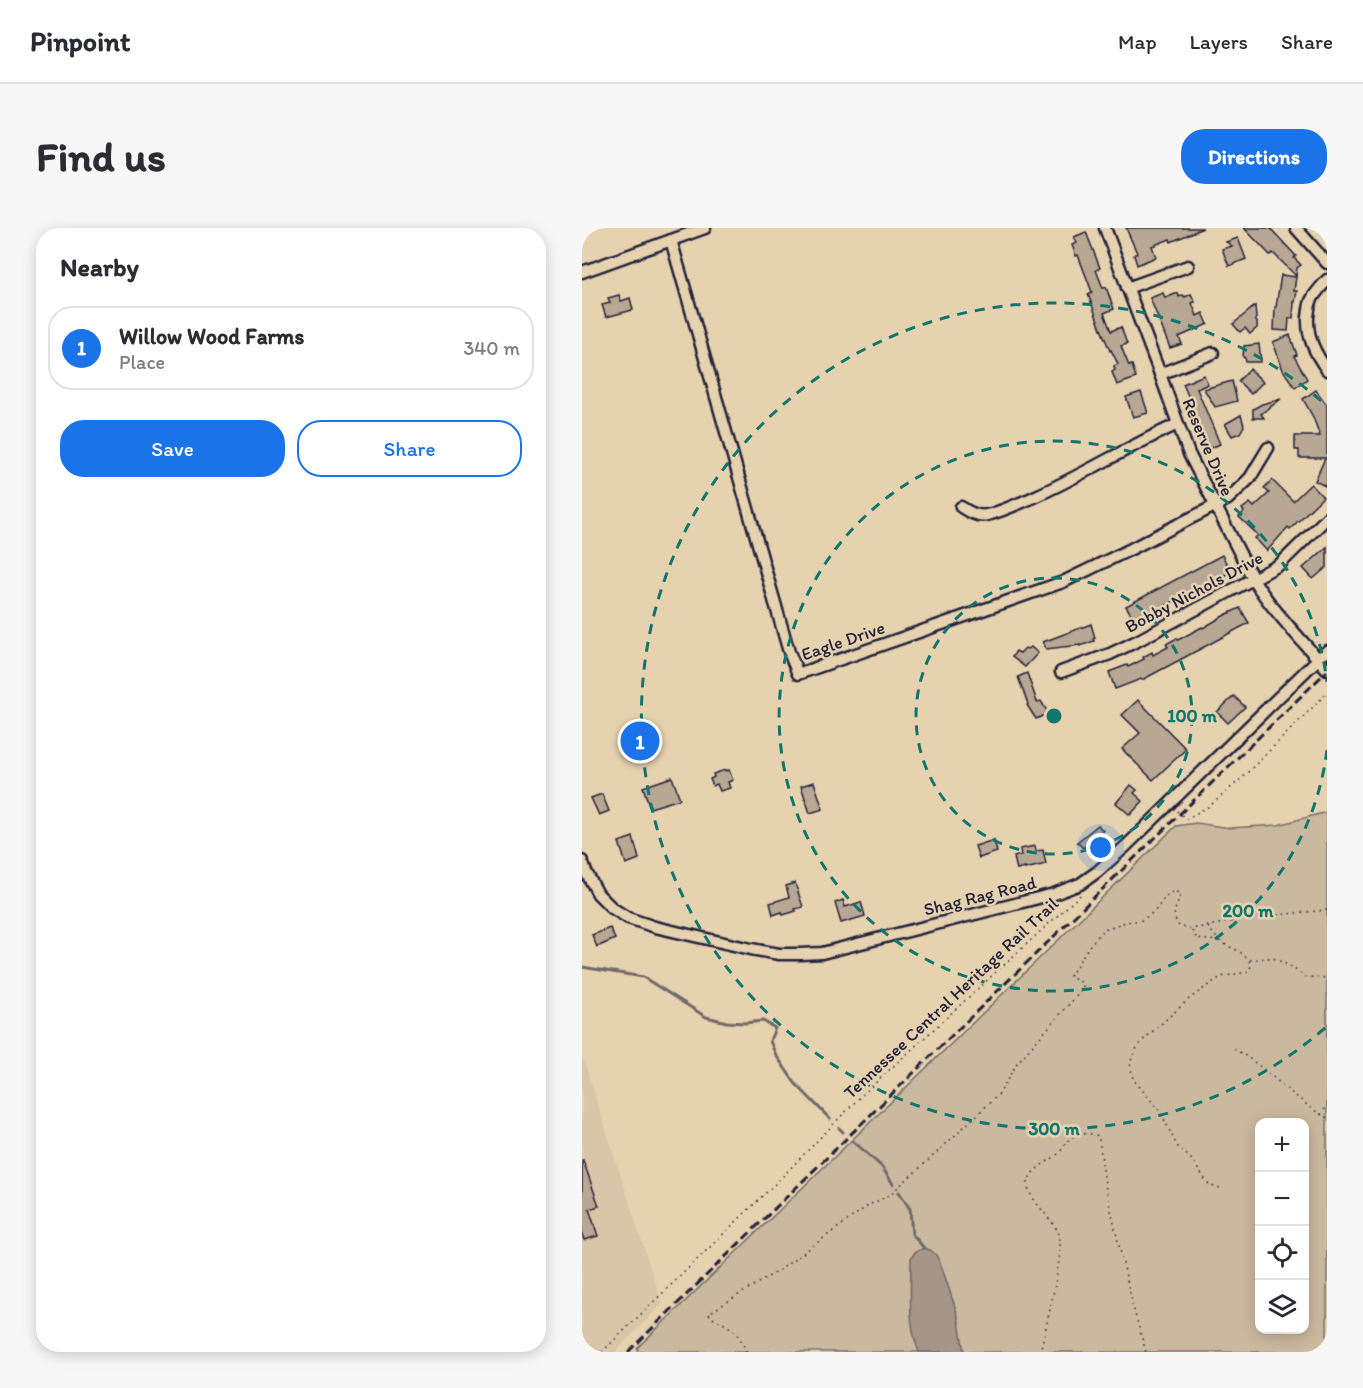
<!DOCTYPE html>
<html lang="en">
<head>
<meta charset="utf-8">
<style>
	:root { --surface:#fff; --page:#f7f7f7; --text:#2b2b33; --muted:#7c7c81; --line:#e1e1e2; --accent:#1a73e8 }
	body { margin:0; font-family:Itim,sans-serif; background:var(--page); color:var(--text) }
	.controls { position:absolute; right:18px; bottom:18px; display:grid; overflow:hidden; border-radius:12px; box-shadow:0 3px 15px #0003 }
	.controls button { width:54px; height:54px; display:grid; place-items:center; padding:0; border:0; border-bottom:2px solid var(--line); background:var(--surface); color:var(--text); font:30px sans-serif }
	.you { position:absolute; left:519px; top:620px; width:21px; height:21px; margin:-15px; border:4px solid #fff; border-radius:50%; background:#1a73e8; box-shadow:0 0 0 9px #1a73e833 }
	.badge { display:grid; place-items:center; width:39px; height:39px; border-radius:50%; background:var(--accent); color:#fff; font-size:20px; font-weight:700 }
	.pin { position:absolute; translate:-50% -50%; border:3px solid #fff; box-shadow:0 2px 6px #0006 }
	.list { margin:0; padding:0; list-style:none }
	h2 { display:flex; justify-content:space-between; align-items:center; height:78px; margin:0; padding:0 24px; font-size:26px }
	h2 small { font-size:20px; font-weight:400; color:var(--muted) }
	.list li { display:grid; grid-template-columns:39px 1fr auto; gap:18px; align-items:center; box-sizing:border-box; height:84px; margin:0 12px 12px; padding:0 12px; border:2px solid var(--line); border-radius:24px }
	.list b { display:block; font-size:22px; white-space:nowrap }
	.list p { margin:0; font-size:20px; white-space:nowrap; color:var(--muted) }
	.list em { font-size:20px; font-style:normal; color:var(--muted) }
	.actions { display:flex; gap:12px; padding:18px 24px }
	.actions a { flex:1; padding:14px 0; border:2px solid var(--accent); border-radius:24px; text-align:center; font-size:21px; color:var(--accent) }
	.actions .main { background:var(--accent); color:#fff }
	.icon { flex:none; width:33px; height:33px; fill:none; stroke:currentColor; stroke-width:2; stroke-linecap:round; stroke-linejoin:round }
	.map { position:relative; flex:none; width:745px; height:1124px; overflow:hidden; border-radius:24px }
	header { display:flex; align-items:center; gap:36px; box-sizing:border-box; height:84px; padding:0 30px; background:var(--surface); border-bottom:2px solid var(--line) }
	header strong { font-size:28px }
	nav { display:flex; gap:33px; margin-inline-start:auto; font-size:21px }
	.intro { display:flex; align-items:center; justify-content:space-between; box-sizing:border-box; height:144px; padding:0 36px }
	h1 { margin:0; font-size:42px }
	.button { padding:15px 27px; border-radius:24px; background:var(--accent); color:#fff; font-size:21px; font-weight:700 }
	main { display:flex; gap:36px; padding:0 36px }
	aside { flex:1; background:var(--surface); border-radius:24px; box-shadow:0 3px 15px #0003 }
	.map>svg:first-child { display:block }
</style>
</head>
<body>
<header>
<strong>Pinpoint</strong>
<nav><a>Map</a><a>Layers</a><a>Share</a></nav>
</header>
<div class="intro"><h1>Find us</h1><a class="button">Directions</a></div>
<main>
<aside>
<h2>Nearby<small></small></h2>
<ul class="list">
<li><span class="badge">1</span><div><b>Willow Wood Farms</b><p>Place</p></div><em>340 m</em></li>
</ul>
<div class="actions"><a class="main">Save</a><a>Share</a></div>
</aside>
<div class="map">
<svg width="745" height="1124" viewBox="0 0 745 1124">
	<rect width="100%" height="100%" fill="#e7d2b0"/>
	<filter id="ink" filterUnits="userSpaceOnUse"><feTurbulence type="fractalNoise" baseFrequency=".0167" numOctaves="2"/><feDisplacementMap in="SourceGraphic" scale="12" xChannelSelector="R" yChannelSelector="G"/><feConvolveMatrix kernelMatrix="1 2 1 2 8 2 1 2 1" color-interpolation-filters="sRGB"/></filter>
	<g filter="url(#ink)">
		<path fill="#d9c5a7" d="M0,827L80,1076L33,1124H0Z"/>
		<path fill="#cab99f" stroke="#766e6d" stroke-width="1.5" fill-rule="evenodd" d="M745,584V1124H56L55,1120L594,598L614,595L648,600L696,597ZM678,894H722V1102H678Z"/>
		<path fill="#a49688" stroke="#706869" stroke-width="1.5" d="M342,1020L348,1022L354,1027L359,1037L376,1088L382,1124H337C325,1095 329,1061 329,1030L333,1024Z"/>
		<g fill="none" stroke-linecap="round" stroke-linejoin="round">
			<g stroke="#706869" stroke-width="3">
				<path d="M0,739L61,749L124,789L145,794L163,795L181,793L193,800L188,813L194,827L213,855L248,891"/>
				<path d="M257,900L261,904"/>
				<path d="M271,913L300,939L311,956"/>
				<path d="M317,964L328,981L330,1006L342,1020"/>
			</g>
		</g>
		<g fill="#b7a793" stroke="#22223b" stroke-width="1.5">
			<path d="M544,0H621L589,14L588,11L570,18L574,29L555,37L552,27L555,25Z"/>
			<path d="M662,0H688L714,28L712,30L719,37L715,40L714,48L691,25L688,27Z"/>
			<path d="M504,4L518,40L514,42L521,60L524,59L532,81L522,85L529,103L539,99L545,116L539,118L547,138L550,137L554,150L535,157L530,144L533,142L532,138L536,136L529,122L528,123L519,101L506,66L510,64L496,27L494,28L490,17L495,15L492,9Z"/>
			<path d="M656,10L664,31L647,38L640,21L650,18L644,14Z"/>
			<path d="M699,47L714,49L712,63H715L713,74H712L711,90H707L706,103L692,102L693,79H694Z"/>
			<path d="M581,65L583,70L596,65L597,69L601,67L603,69L609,66L613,74L610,75L615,88L621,85L626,96L597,109L600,116L588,120L568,70Z"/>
			<path d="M37,67L39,73L48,70L51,82L24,89L20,77L28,75L26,70Z"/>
			<path d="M673,78L674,90L673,92L675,94V100L668,106L663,100L658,104L651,96Z"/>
			<path d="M708,107L715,127L712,128L725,151L713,160L701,142L691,114Z"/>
			<path d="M677,116L679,134H664L663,130L661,129L662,118Z"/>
			<path d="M668,141L681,154L669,166L656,153Z"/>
			<path d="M622,147L626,156L615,161L638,216L622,223L615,207L619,205L608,178L610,177L601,156Z"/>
			<path d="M650,153L655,173L633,179L622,161Z"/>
			<path d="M734,162L745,177V259L733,253L743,230H717V222H713V208H738L731,189L721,171Z"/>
			<path d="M559,164L566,185L551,189L544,169Z"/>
			<path d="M699,171L679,186L682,190H671V181L680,176Z"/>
			<path d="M659,187L662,198L658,205L650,208L643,196Z"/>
			<path d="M690,252L711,273L729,256L741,269L708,301L706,299L685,323L673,310L676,307L657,289L662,284L660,281L668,275L672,279L687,265L682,260Z"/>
			<path d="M745,319V339L731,351L721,340Z"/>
			<path d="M640,327L649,344L573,383L574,384L566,389L564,386L553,393L544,378Z"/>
			<path d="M658,380L667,395L560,452L559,451L533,461L527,444L545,437L546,439L562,431L561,429L570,424L571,427L586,419L584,416L595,410L596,412L620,399L621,400L643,387Z"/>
			<path d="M509,396L513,410L511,411L512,413L498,418V417L464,421L461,414Z"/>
			<path d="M449,419L456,425L443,439L430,429L434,423L438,425L443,420L446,421Z"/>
			<path d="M445,445L455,474L459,473L465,483L461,488L454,491L445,477L446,476L436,449Z"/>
			<path d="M652,468L663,479L646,495L635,484Z"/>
			<path d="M556,472L604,521L571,552L540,521L558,505L540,487Z"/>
			<path d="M64,495L74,525L52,531L42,502Z"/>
			<path d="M143,542L144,543L147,542L151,552L146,554L148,560L138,563L135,556L131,558L128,551L132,549L131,546Z"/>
			<path d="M90,549L98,571L68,580L61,559Z"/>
			<path d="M232,554L241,581L228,585L219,558Z"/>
			<path d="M549,557L555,562L552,565L561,573L548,587L534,575Z"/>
			<path d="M20,566L27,583L17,587L9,570Z"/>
			<path d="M516,597L521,603L501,620L495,614Z"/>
			<path d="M51,609L57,631L44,636L37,614Z"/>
			<path d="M412,612L415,624L397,630L393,618Z"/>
			<path d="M453,618L454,623L461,622L464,636L443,641V640L435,642L432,629L439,627L438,621Z"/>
			<path d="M213,655L221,679L213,681L214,683L201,687L200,684L191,687L188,675L207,669L204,658Z"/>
			<path d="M261,672L263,679L279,674L283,688L259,695L253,675Z"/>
			<path d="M28,700L33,711L15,719L10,707Z"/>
			<path d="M0,932H1L17,978L7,981L16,1008L2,1012L0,1006Z"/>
		</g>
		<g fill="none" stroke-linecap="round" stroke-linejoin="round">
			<defs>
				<g id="street">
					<path d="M523,0L578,146L607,226L671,351C689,380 713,405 736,431L745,423"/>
					<path d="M714,0L745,35"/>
					<path d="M89,12L207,424L216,446L481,354L549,321L646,271L668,250L686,220"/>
					<path d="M0,44L123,0"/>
					<path d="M745,52C740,58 734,64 730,71C727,76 727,83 726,89C725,110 733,125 745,142"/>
					<path d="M545,60L606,38"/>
					<path d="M578,146L631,125"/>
					<path d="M379,279C387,284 395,289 405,287C419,284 438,275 452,269C501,247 547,218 596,196"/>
					<path d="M479,444L528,426L555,413L697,337L745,290"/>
					<path d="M0,633L4,644L16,666L30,680L46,690L73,699L169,721L197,726H218L240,725L472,666L498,656L515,644L544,618L736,431L745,441"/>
				</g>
			</defs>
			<use href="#street" stroke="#22223b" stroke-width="15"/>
			<g stroke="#22223b" stroke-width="1.5" stroke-dasharray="1.5 4.5" stroke-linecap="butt">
				<path d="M595,583L604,591L629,577L661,549L745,465"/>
				<path d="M626,699C630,704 634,710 639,714C651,722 662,722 669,737L668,741L665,744L639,749L628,756L607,771L560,813L553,823L548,835L551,851L577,882L583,893L595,918L609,931L627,957L632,959L640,960"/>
				<path d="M610,703L615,711L637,713"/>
				<path d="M668,732L685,730H691L706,737L724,749L745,750"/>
				<path d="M652,821C686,840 711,871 745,890"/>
				<path d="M739,887L745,877"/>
				<path d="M20,1124L198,951L279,868L498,667"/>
				<path d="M164,1124C158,1104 147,1097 128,1089L127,1085L199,1041L287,977L306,968L349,930L417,866L435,835L499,763L501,758L499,754L490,750L488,748L507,718L522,701L544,694L560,692L573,683L584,668L592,663L595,664L598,669L592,684L594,694L597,698L609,701L674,689L745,682"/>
				<path d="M458,1124C463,1103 483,1024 477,1006C471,990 445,971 446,956C447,940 469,934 478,924C482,919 484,913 489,910C496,905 509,904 516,908L517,911L523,956L551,1079L564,1124"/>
			</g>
			<use href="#street" stroke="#e7d2b0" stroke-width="10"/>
			<path stroke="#22223b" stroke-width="3" stroke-dasharray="9 4.5" stroke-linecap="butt" d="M46,1124L360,817L745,443"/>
		</g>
	</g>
	<g fill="none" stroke="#0f766e" stroke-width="3" stroke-dasharray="10 8">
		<circle cx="472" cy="488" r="138"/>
		<path d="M745 522A275 275 0 1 1 745 454"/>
		<path d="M743 800A413 413 0 1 1 743 176"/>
	</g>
	<g text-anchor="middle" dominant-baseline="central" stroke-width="5" stroke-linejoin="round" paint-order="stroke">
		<g font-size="18" fill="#22223b" stroke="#e7d2b0">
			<text transform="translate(626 219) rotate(67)">Reserve Drive</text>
			<text transform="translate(612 364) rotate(-28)">Bobby Nichols Drive</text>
			<text transform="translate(261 413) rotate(-19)">Eagle Drive</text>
			<text transform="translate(398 668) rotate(-14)">Shag Rag Road</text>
			<text transform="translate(369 770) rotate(-43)">Tennessee Central Heritage Rail Trail</text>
		</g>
	</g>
	<circle cx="472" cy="488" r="9" fill="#0f766e" stroke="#e7d2b0" stroke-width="3"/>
	<g font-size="18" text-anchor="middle" font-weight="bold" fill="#0f766e" stroke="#e7d2b0" stroke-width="5" stroke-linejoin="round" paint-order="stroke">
		<text x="610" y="494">100 m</text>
		<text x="666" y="689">200 m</text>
		<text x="472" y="907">300 m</text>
	</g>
</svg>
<div class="controls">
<button>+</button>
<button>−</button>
<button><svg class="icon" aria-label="locate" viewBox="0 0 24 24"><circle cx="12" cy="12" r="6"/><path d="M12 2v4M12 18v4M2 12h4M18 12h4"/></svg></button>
<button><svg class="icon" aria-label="layers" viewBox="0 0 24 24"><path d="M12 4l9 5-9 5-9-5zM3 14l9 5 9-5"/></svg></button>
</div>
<div class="you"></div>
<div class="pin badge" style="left:58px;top:513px">1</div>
</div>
</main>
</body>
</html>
